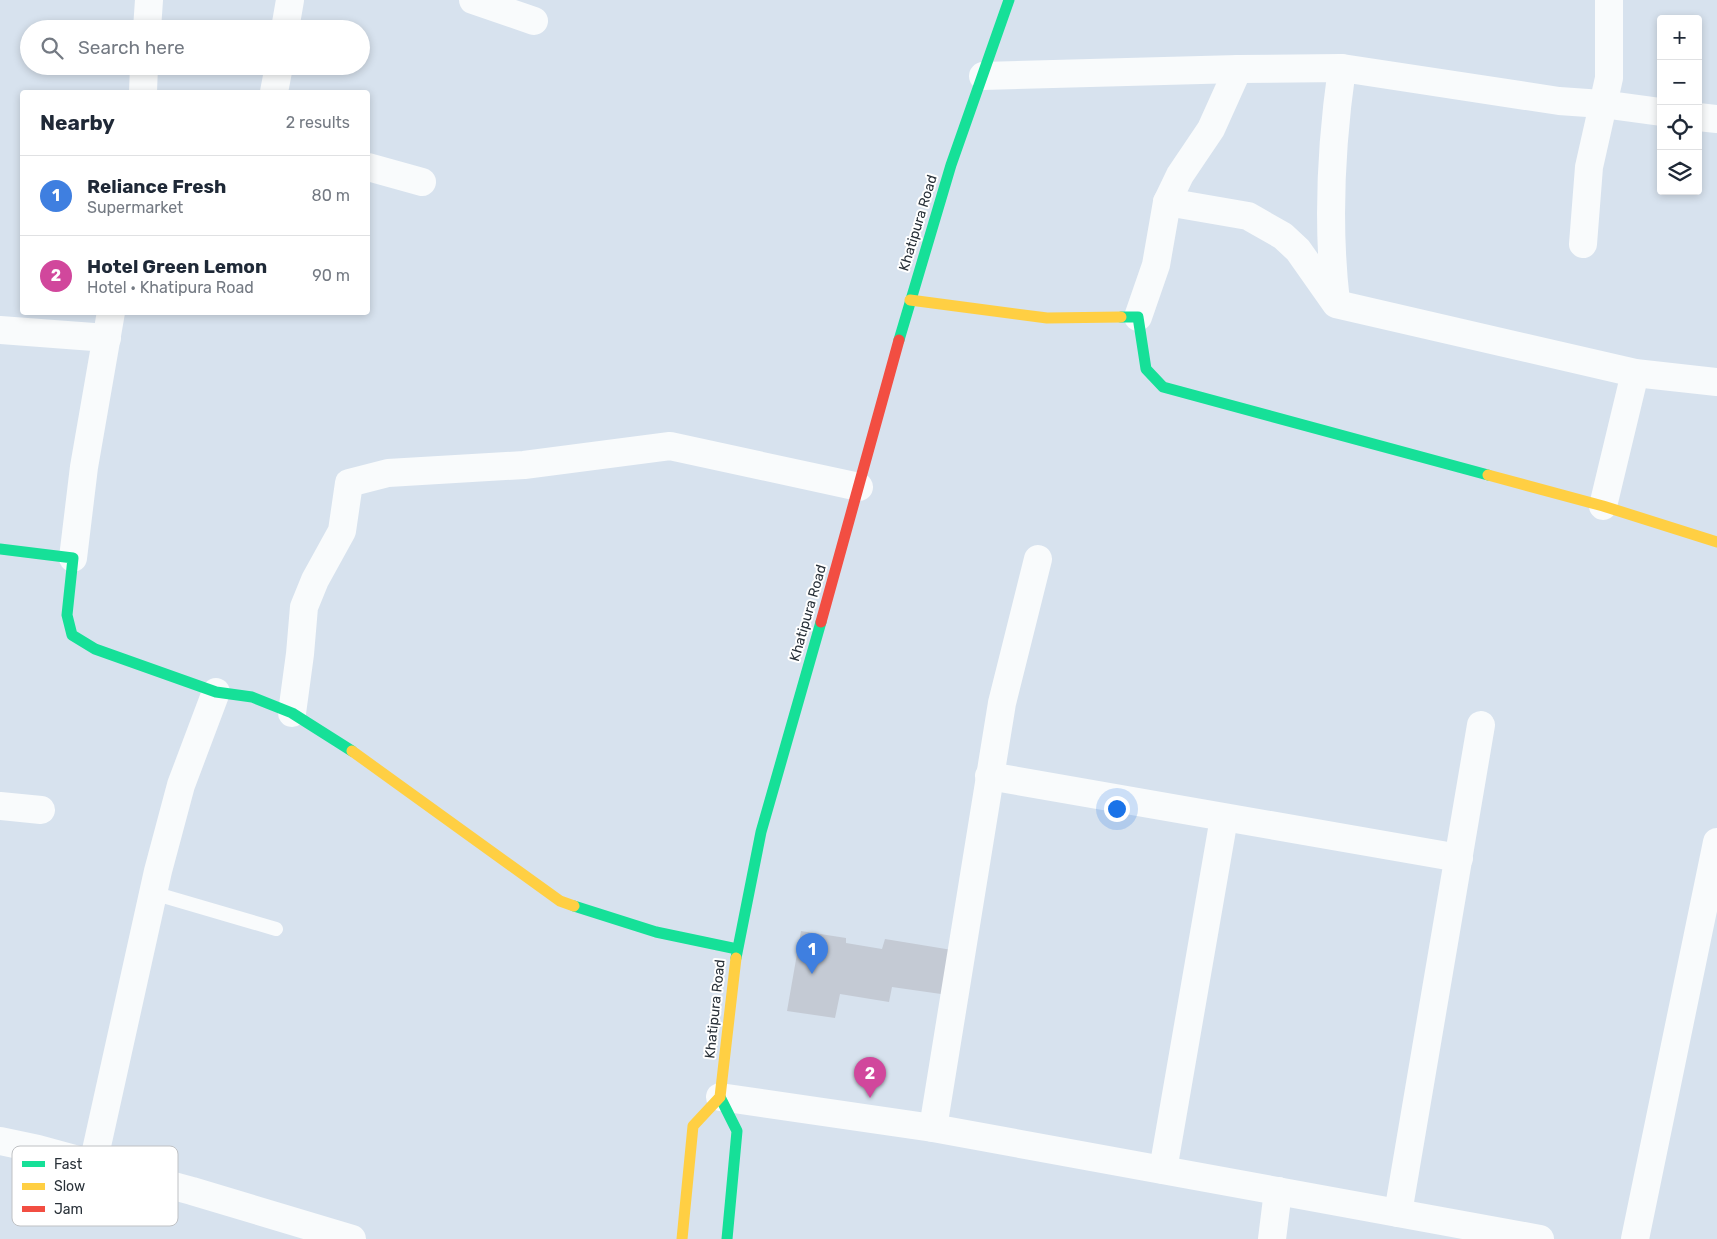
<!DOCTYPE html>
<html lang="en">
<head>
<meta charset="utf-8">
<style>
	:root { --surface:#fff; --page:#f6f6f7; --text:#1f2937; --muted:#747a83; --line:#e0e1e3; --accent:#111827 }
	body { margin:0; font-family:Rubik,sans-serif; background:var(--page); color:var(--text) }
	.controls { position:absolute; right:15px; top:15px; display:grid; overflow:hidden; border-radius:5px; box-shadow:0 2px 8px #0003 }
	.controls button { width:45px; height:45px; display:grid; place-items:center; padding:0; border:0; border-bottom:1px solid var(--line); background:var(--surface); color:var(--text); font:25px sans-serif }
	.you { position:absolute; left:1116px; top:808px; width:18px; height:18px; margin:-12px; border:4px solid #fff; border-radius:50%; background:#1a73e8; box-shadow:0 0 0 8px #1a73e833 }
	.badge { display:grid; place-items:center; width:32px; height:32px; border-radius:50%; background:var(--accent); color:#fff; font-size:16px; font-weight:700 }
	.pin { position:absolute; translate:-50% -41px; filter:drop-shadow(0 1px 2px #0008) }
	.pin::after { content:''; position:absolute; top:26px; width:18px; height:15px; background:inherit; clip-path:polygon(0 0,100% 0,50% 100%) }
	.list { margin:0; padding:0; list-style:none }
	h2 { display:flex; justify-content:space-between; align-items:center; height:65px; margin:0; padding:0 20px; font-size:21px }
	h2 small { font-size:16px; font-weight:400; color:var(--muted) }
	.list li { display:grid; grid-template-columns:32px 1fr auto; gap:15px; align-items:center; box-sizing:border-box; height:80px; padding:0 20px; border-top:1px solid var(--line) }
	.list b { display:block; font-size:19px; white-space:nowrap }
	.list p { margin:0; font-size:16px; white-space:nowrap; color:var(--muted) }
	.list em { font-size:16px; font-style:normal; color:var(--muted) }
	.icon { flex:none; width:28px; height:28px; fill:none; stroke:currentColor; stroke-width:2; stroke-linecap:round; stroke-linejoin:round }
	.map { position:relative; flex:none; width:1717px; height:1239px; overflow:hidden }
	.search { position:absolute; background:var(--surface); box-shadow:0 2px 8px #0003; left:20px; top:20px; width:350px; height:55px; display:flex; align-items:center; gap:12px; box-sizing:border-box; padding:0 18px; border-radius:28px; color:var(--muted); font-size:19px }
	.panel { position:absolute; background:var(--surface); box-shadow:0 2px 8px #0003; left:20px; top:90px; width:350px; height:225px; border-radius:5px }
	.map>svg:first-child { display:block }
</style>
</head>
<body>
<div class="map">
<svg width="1717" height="1239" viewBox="0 0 1717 1239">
	<rect width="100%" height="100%" fill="#d7e2ee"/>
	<path fill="#c4cad4" d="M801,931L846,938V943L882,949L885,939L952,950L941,994L892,987L889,1002L840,994L835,1018L787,1011Z"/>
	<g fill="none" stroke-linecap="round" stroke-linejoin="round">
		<path stroke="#f9fbfc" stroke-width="14" d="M153,893L276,929"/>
		<g stroke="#f9fbfc" stroke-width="28">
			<path d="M473,0L534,21"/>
			<path d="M147,29L149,0"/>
			<path d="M285,29L290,0"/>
			<path d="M983,76L1238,69L1342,68L1559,101L1602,104L1661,112"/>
			<path d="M143,92L144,66"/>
			<path d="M274,92L279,66"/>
			<path d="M1698,117L1717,119"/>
			<path d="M368,167L422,182"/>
			<path d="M1167,202L1248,216L1283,236L1298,250L1336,304L1635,373L1717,382"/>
			<path d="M1583,244L1589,167L1609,78V0"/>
			<path d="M1336,302C1327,225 1331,145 1342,68"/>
			<path d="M1138,317L1156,265L1167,202L1180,175L1211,129L1238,69"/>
			<path d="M0,330L107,338"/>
			<path d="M1603,506L1635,373"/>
			<path d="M73,558L84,467L111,312"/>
			<path d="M292,713L300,654L304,607L315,580L342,531L349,483L388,473L524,465L670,446L859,487"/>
			<path d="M989,776L1459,858"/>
			<path d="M0,806L41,810"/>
			<path d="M720,1097L933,1128L1540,1239"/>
			<path d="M933,1128L1002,703L1038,559"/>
			<path d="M0,1141L38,1149L192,1191L352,1239"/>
			<path d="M93,1164L158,871L181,785L216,692"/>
			<path d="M1163,1170L1224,818"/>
			<path d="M1398,1213L1481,725"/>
			<path d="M1272,1239L1278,1191"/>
			<path d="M1635,1239L1717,842"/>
		</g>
		<g stroke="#16e098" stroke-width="11">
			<path d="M1121,317H1138L1146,369L1163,387L1488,475"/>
			<path d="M899,340L951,165L1009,0"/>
			<path d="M0,549L73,558L67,615L72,635L95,649L216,692L252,697L292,713L352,751"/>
			<path d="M574,906L656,932L737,949"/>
			<path d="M736,958L761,832L821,622"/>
			<path d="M720,1097L737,1131L727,1239"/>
		</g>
		<g stroke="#ffcf43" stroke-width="11">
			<path d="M910,300L1047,318L1121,317"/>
			<path d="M1488,475L1603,506L1717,542"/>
			<path d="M352,751L560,901L574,906"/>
			<path d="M682,1239L693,1126L720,1097L736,958"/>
		</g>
		<path stroke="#f24e42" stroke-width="11" d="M821,622L899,340"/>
	</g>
	<g text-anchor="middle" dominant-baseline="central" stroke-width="4" stroke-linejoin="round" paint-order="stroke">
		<g font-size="14" fill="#293139" stroke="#fff">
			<text transform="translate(918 223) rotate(-73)">Khatipura Road</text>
			<text transform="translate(808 613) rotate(-74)">Khatipura Road</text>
			<text transform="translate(715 1009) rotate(-84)">Khatipura Road</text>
		</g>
	</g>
	<rect x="12" y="1146" width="166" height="80" rx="8" fill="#fff" stroke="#bfc1c4" stroke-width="1"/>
	<rect x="22" y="1161" width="23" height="6" fill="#16e098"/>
	<rect x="22" y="1183" width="23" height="7" fill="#ffcf43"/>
	<rect x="22" y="1206" width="23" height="6" fill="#f24e42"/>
	<g font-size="14" fill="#293139">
		<text x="54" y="1169">Fast</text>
		<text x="54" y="1191">Slow</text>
		<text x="54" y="1214">Jam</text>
	</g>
</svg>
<div class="controls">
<button>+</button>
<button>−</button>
<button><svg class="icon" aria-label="locate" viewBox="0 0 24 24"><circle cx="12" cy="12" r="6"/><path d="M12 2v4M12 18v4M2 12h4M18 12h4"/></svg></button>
<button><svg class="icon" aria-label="layers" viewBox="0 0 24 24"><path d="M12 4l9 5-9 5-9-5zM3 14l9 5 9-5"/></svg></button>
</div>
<div class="you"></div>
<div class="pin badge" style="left:812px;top:974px;background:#3f7fe0">1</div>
<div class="pin badge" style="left:870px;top:1098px;background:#d1479c">2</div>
<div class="search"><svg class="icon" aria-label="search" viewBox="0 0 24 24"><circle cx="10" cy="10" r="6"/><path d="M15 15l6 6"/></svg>Search here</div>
<section class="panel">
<h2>Nearby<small>2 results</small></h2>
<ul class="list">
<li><span class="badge" style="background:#3f7fe0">1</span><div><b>Reliance Fresh</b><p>Supermarket</p></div><em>80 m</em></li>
<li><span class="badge" style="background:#d1479c">2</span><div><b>Hotel Green Lemon</b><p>Hotel · Khatipura Road</p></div><em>90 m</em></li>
</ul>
</section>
</div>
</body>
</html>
